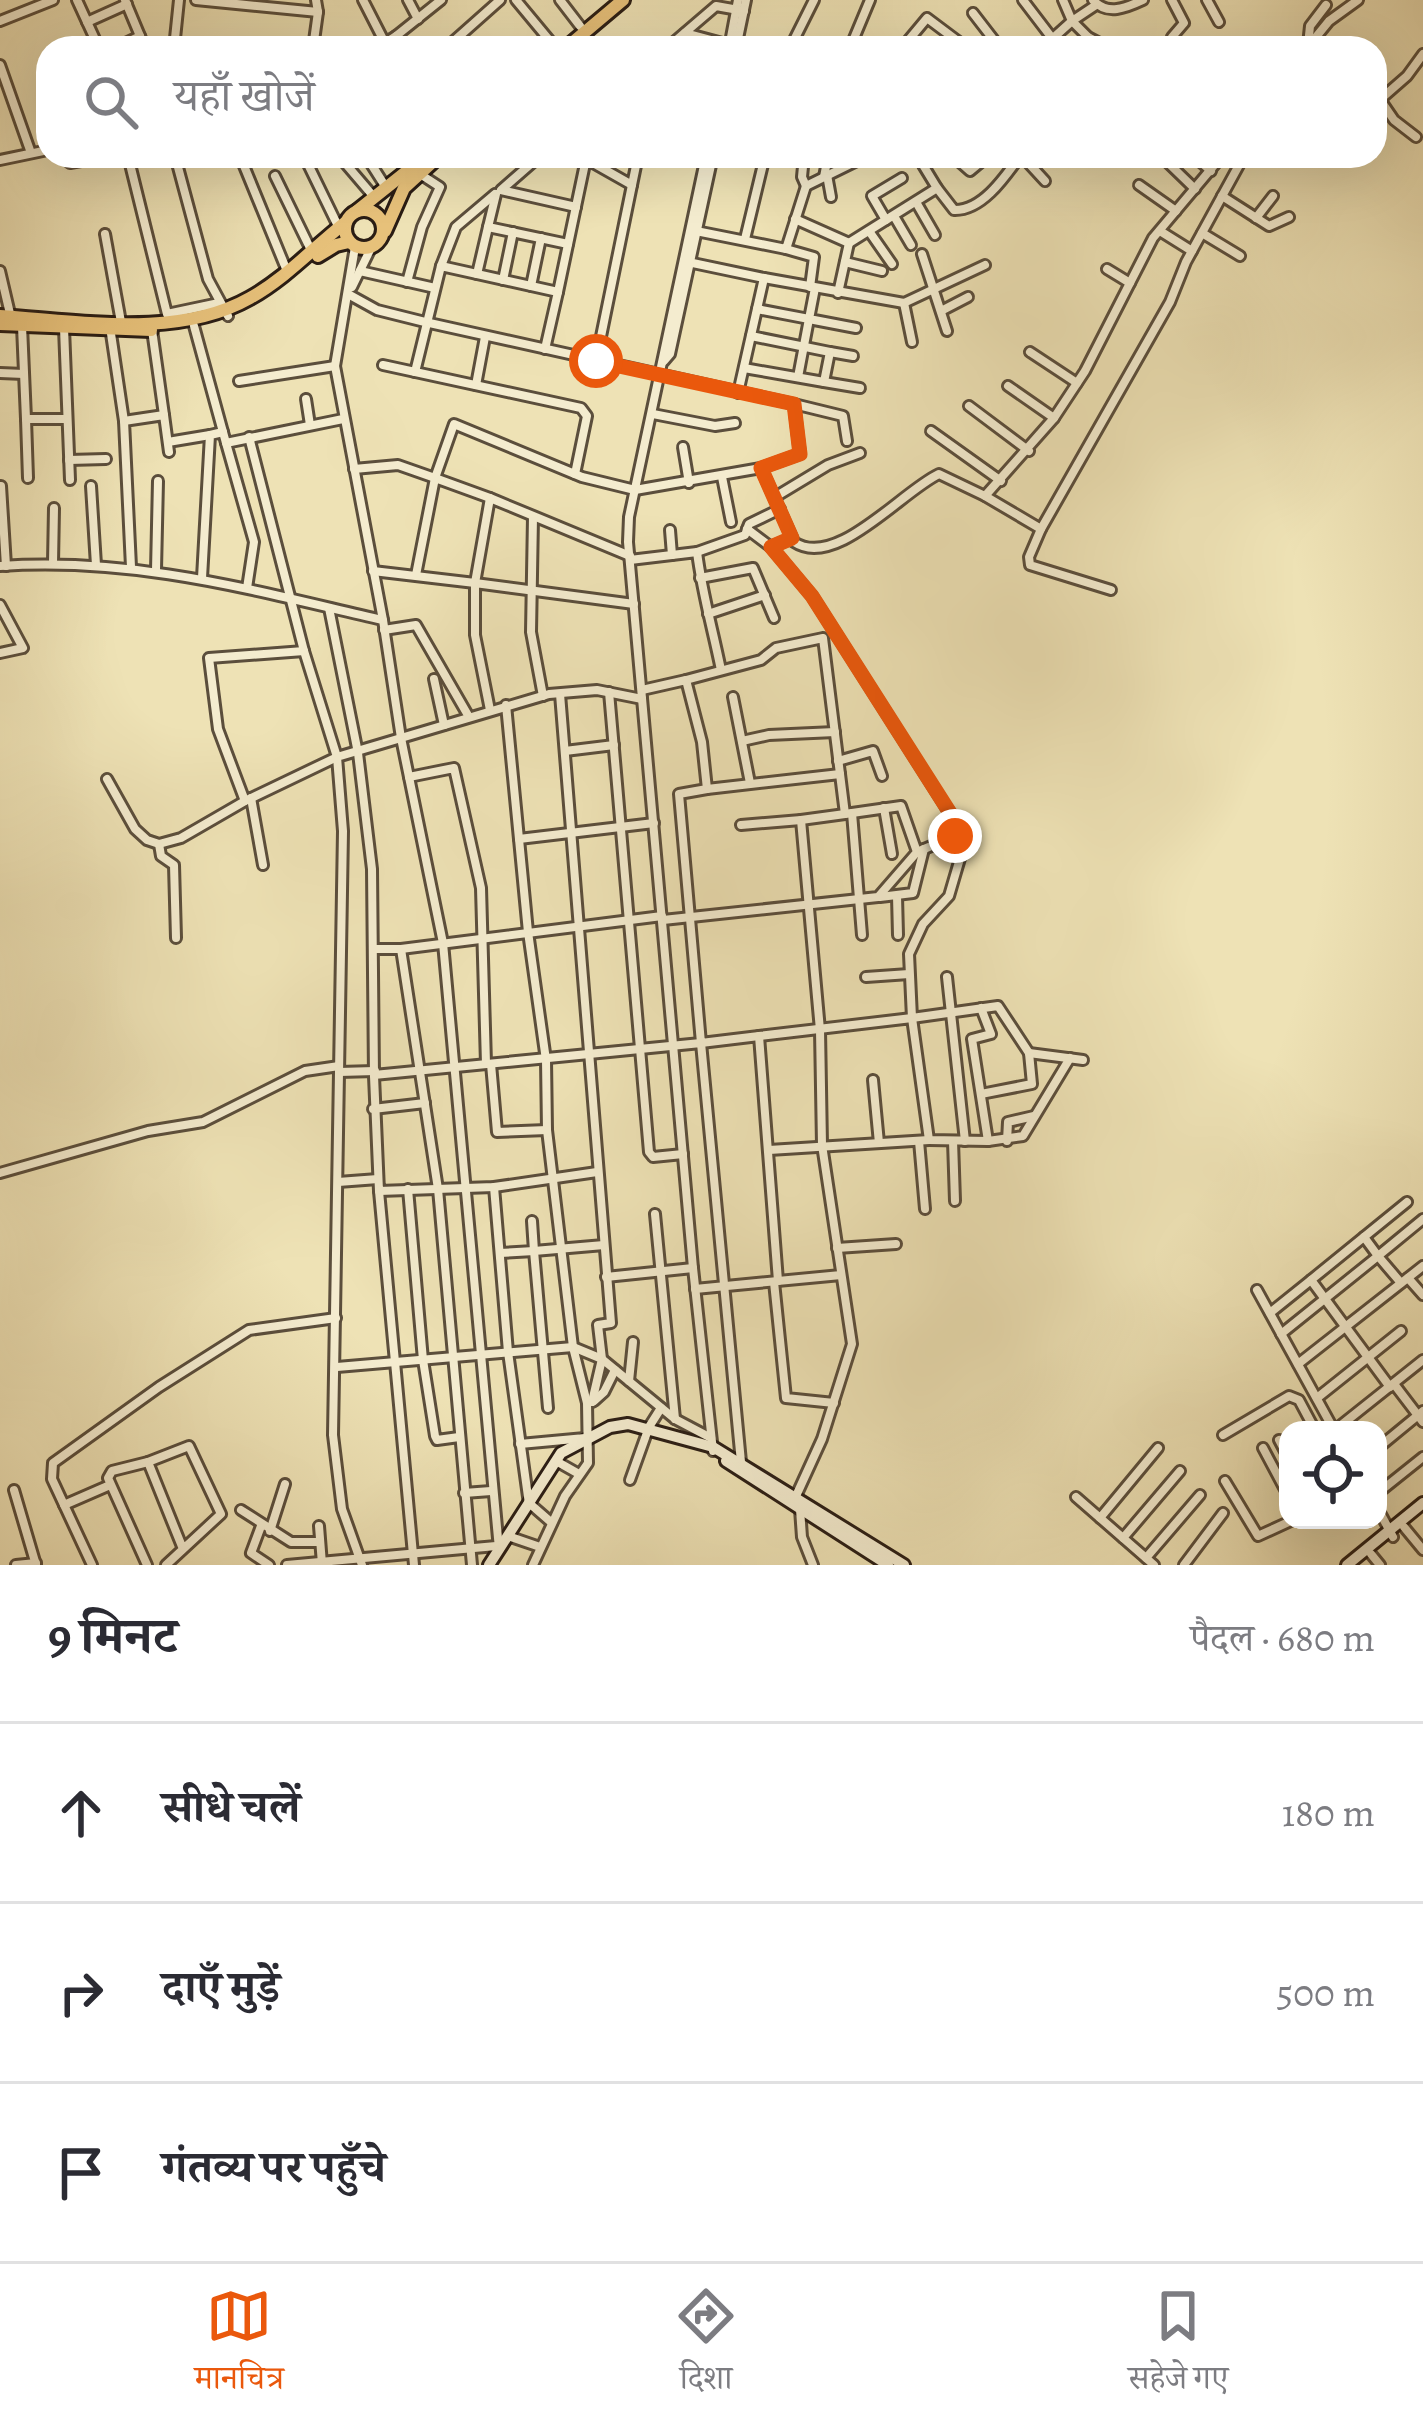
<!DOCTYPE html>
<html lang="hi">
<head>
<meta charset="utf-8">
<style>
	:root { --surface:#fff; --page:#f7f7f7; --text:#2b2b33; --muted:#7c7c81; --line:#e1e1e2; --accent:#ea580c }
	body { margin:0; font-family:Alegreya,"Noto Serif Devanagari",serif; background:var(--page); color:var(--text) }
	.controls { position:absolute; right:36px; bottom:36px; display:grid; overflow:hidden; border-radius:24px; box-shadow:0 12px 48px #0002 }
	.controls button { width:108px; height:108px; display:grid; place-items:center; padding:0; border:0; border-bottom:3px solid var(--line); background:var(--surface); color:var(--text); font:60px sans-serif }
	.stop { position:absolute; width:36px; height:36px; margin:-27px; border:9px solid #ea580c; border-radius:50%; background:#fff }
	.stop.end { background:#ea580c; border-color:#fff; box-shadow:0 3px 12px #0008 }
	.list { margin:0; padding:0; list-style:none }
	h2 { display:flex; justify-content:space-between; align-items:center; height:156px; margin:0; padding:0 48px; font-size:51px }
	h2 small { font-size:39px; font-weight:400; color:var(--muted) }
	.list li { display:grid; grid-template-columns:78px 1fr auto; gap:36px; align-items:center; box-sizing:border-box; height:180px; padding:0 48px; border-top:3px solid var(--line) }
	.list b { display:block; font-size:45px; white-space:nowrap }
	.list em { font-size:39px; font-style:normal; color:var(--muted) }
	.icon { flex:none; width:66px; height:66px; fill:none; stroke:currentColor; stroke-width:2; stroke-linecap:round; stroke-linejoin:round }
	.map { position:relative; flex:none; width:1423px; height:1565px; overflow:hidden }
	.search { position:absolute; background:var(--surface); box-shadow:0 12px 48px #0002; left:36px; right:36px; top:36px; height:132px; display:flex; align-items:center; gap:30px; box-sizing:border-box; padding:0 42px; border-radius:36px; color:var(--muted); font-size:45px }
	.sheet { height:696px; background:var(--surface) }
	nav { display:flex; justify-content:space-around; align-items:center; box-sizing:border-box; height:168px; border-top:3px solid var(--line); background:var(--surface); font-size:33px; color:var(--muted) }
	nav a { display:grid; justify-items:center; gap:6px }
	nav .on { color:var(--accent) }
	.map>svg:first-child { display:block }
</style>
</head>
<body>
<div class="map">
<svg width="1423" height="1565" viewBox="0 0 1423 1565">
	<rect width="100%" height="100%" fill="#eee2b5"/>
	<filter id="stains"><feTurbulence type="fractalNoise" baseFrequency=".00167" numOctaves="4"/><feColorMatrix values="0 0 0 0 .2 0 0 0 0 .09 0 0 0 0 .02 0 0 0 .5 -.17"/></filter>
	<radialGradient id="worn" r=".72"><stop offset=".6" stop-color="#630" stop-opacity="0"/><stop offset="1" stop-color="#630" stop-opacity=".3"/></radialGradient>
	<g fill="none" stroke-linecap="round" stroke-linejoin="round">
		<defs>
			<g id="minor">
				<path d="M77,0L99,48"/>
				<path d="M125,0L145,48"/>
				<path d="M196,0L318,12"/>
				<path d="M363,0L385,43L396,36L404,48"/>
				<path d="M408,0L418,19"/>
				<path d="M516,0L555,47"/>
				<path d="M560,0L580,26"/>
				<path d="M1023,0L1052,38"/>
				<path d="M1093,0C1107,16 1126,8 1143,0"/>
				<path d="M1172,0L1184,23L1172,37"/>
				<path d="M1207,0L1219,22"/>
				<path d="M1096,5L1072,21L1088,37L1109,48"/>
				<path d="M973,13L1000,48"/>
				<path d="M0,21L53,0"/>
				<path d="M87,22L127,4"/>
				<path d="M685,33L730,45"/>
				<path d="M396,36L441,0"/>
				<path d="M174,43L216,48"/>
				<path d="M1308,45L1310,26L1326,5"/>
				<path d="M115,48L140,36"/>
				<path d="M174,48L179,0"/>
				<path d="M313,48L318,12L316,0"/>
				<path d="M446,48L500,0"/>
				<path d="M667,48L716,6L744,11"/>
				<path d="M729,48L738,0"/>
				<path d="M736,48L746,0"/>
				<path d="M790,48L814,0"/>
				<path d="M850,48L870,0"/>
				<path d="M902,48L927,18L967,48"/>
				<path d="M1042,48L1072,21L1063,0"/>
				<path d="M1076,48L1088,37"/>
				<path d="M1307,48L1329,21L1358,0"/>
				<path d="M0,65L31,153"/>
				<path d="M1381,101L1394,120L1416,137"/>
				<path d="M1375,104L1407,76L1423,54"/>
				<path d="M62,156L70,163L108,156"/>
				<path d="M128,156L167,314L219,303"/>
				<path d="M175,156L208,279L228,316"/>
				<path d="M240,156L287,271"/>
				<path d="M304,156L338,226"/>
				<path d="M339,156L374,197"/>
				<path d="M366,156L387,189"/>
				<path d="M540,156L501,190L576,207"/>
				<path d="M706,156L629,517L628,542L693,1268L713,1451"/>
				<path d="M804,156L802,177L806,186"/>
				<path d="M931,156L923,165L937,188"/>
				<path d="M953,156L970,171L988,156"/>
				<path d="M1022,156L1045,181"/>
				<path d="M1161,156L1195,189"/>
				<path d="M1194,156L1211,171"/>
				<path d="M0,160L48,150"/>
				<path d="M827,175L831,197"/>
				<path d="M275,176L311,250"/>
				<path d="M824,177L828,156"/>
				<path d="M1139,185L1176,211"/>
				<path d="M496,194L488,227L568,244"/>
				<path d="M1222,196L1269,226L1289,217"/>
				<path d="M916,202L935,235"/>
				<path d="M894,216L911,245"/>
				<path d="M1256,218L1273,196"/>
				<path d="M795,219L849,243L838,293"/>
				<path d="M886,220L872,196L902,178"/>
				<path d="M696,231L786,249L806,186L867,156"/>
				<path d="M869,231L892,264"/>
				<path d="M1160,231L1192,251"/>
				<path d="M1202,233L1240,256"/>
				<path d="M105,234L121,322"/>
				<path d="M745,239L765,156"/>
				<path d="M849,243L937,188L954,210C982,211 1005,177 1020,156"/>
				<path d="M355,247L335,366L383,620"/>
				<path d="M786,249L814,257L810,287"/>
				<path d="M922,254L947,331"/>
				<path d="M688,262L764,278L738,393"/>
				<path d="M845,262L882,271"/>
				<path d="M441,266L456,227L495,194"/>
				<path d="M1107,269L1130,283"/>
				<path d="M0,271L11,318"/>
				<path d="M360,271L435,288"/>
				<path d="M477,274L488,227"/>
				<path d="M764,278L904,303L985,265"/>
				<path d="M503,280L513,232"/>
				<path d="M407,282L422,227L440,187L420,174"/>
				<path d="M531,286L541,238"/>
				<path d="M352,287L371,248"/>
				<path d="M815,288L809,319L856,328"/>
				<path d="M558,292L586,159L632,185L638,156"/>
				<path d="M348,294L377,310L425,322L794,404"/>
				<path d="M904,303L912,342"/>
				<path d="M757,309L809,319L798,377"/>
				<path d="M941,311L968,297"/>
				<path d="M22,326L26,419"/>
				<path d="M194,326L226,443"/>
				<path d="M110,327L124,421"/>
				<path d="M64,328L70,480"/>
				<path d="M152,330L164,415"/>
				<path d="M830,352L853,356"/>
				<path d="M1030,352L1077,383"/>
				<path d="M596,361L632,185"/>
				<path d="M664,361L670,354L713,156"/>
				<path d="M383,365L581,408L587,416L575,474"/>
				<path d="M744,368L824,382L830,352L751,336"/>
				<path d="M415,372L441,266L558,292L545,349"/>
				<path d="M0,373L24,374"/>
				<path d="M239,381L335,366"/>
				<path d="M824,382L860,388"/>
				<path d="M476,385L485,337"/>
				<path d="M1008,386L1054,418"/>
				<path d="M306,399L310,425"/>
				<path d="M969,406L1029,451"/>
				<path d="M653,414L715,426L735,423"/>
				<path d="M931,431L1001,481"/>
				<path d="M168,442L210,435"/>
				<path d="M683,447L689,483"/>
				<path d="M69,460L106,459"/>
				<path d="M761,468L800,454L794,404L843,416L847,441"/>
				<path d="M354,469L398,465L435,478L454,424L582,477L635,490L761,468L794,542C836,570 902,491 939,474L985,496L1054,418L1085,371L1153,238L1222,156"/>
				<path d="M722,477L731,522"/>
				<path d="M28,478L26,419H67"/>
				<path d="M1,486L6,566"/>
				<path d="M91,486L96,565"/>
				<path d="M985,496L1041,529L1170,302L1186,262L1244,156"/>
				<path d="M775,497L828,465L860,453"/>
				<path d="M533,517L531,632L543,696"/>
				<path d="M747,529L771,547L792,538"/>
				<path d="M1041,529L1029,557L1030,565L1111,590"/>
				<path d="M670,530L672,555"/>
				<path d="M771,547L812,596L965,837"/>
				<path d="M697,552L745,535L749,524L780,509"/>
				<path d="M630,560L697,552C702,593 713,630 721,670"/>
				<path d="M53,563L54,508"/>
				<path d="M0,566C137,557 251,590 383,620L401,738L443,943L499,1549"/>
				<path d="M131,567L124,421L164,415L169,452"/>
				<path d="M156,570L158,481"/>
				<path d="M373,571L475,583L490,498L630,556"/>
				<path d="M416,575L435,478L490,498"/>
				<path d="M202,578L210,435L223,432"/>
				<path d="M700,578L753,568L774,618"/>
				<path d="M247,588L254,542L226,443L343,419"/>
				<path d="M0,605L23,648L0,653"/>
				<path d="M329,608L358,753L372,869L374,1075L701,1043L741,1462"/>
				<path d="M708,614L765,595"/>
				<path d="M384,630L416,625L469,717"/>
				<path d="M434,679L444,725"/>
				<path d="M642,690L686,680L702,742L707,789L679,794L701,1043L759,1036L778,1281"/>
				<path d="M609,692L649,1152L653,1157L683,1154"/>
				<path d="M733,697L750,783"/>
				<path d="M506,705L528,932L546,1060L547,1130L573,1347L587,1403L588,1463L565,1496L533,1565"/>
				<path d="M490,710L475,635V583L634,604"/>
				<path d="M742,741L769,735L835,732"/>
				<path d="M565,751L614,745"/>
				<path d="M838,761L873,751L882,776"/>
				<path d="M409,777L454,768L481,888L486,1064"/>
				<path d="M107,779L135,829L147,840L159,844L181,838L245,801L337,757L304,651L249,437"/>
				<path d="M707,789L840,774"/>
				<path d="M251,798L263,865"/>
				<path d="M245,801L218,729L209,658L304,651"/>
				<path d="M884,808L892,854"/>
				<path d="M852,813L862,935"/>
				<path d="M741,825L801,820"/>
				<path d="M519,839L654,823"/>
				<path d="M159,844L161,856L174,865L176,938"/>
				<path d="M917,852L955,836L966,838L949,896L923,924L909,954L912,1018L998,1006L1029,1053L1032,1084L981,1094"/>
				<path d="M897,896L898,935"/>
				<path d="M880,897L913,893L924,849"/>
				<path d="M663,920L878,897L917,852L901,806L845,814L823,638L776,648L761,660L686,680"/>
				<path d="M375,949H401L438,1189L472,1565"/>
				<path d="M401,949L662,916"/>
				<path d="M866,977L909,974"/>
				<path d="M947,977L965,1141"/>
				<path d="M759,1036L912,1018L929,1140L988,1141L972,1039L991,1034L981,1008"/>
				<path d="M1029,1053L1083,1060"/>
				<path d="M491,1064L497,1132L547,1130"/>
				<path d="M339,1072L375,1071"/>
				<path d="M374,1076L379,1191L494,1187L597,1172"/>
				<path d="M873,1080L879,1143"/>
				<path d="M373,1109L425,1103"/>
				<path d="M919,1141L925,1209"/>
				<path d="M953,1141L955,1201"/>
				<path d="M988,1141L1023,1136L1070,1058"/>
				<path d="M1007,1141L1008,1122L1034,1116"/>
				<path d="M769,1150L929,1140"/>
				<path d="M0,1173L148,1131L203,1122L305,1071L339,1066"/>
				<path d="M338,1182L378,1179"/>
				<path d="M494,1187L508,1352L529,1504"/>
				<path d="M408,1189L423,1360L435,1436L437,1440L459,1437"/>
				<path d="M379,1191L414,1565"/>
				<path d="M655,1214L675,1419"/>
				<path d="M1364,1237L1378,1256L1423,1219"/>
				<path d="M837,1248L896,1244"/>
				<path d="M500,1253L534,1251L532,1221"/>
				<path d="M606,1277L693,1268"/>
				<path d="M1408,1278L1423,1295"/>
				<path d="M1311,1280L1407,1202"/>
				<path d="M774,1282L786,1398L834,1403"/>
				<path d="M695,1289L841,1275"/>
				<path d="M1257,1290L1334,1430"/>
				<path d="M1270,1313L1311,1280L1390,1387"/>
				<path d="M1281,1334L1378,1256L1401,1283"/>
				<path d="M1298,1364L1423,1266"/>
				<path d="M337,1367L573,1347L602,1359L598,1325L611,1323L560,694"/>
				<path d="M629,1381L633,1342"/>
				<path d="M1394,1384L1423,1422"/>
				<path d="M1317,1398L1401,1331"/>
				<path d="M594,1401L604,1392L615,1370"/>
				<path d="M592,1402L602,1359L675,1419L711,1438"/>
				<path d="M548,1408L534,1251L604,1245"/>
				<path d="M1335,1430L1423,1360"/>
				<path d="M1223,1435L1289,1396L1299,1400L1315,1430"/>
				<path d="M1279,1440L1288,1457"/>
				<path d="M520,1444L585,1438"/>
				<path d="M1263,1448L1288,1495"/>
				<path d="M1378,1448L1423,1411"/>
				<path d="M556,1461L579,1474"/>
				<path d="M630,1480L649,1427L661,1408"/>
				<path d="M1225,1481L1258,1536L1293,1520"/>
				<path d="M14,1490L36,1565"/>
				<path d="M464,1493L491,1491"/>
				<path d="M1378,1493L1423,1457"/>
				<path d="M796,1496L822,1439L852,1344L822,1145L820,1030L801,820L845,814"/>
				<path d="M1076,1497L1154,1565"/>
				<path d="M529,1503L552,1523"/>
				<path d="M64,1505L110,1485"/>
				<path d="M800,1509L802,1537L813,1565"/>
				<path d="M1378,1509L1393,1537"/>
				<path d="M241,1510L291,1542H320"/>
				<path d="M1100,1518L1158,1448"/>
				<path d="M261,1526L251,1553L269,1565"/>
				<path d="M319,1526L322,1564"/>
				<path d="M1404,1527L1423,1550"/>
				<path d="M270,1531L285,1484"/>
				<path d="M508,1536L540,1547"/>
				<path d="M1123,1538L1180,1471"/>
				<path d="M1371,1554L1380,1565"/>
				<path d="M1146,1558L1200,1495"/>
				<path d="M16,1565L36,1563"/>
				<path d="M92,1565L52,1479L53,1463L159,1387L249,1330L336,1318"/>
				<path d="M147,1565L108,1478L112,1471L148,1462"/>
				<path d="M166,1565L221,1514L189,1446L148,1462L183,1549"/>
				<path d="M287,1565L496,1546"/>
				<path d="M362,1565L342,1509L333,1435L343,831L337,757L549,694L597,690L642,699"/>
				<path d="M1184,1565L1223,1513"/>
			</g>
			<g id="secondary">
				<path d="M726,1461L888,1565"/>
				<path d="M489,1565L561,1453L610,1427L628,1424L713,1447L904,1565"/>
				<path d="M1347,1565L1423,1503"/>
			</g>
			<g id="primary">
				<path d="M566,48L623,0"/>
				<circle cx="364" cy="229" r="19"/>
				<path d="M357,211L426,156"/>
				<path d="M385,231L404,188L439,156"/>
				<path d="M318,256L336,245L349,242"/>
				<path d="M0,316C79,321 178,339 250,298C286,278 314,247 346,222"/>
				<path d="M0,324L151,330"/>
			</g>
		</defs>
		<use href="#minor" stroke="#5b4e3c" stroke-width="14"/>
		<use href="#secondary" stroke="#2a1d14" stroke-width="16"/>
		<use href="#primary" stroke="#2a1d14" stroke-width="18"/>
		<use href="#minor" stroke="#f4eccf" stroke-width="8"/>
		<use href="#secondary" stroke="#f4eccf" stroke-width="10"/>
		<use href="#primary" stroke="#e7c17a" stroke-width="12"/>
	</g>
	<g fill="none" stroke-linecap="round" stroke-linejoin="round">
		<path stroke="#ea580c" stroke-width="15" d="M596,361L794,404L800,454L761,468L792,538L771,547L812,596L966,838L955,836"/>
	</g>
	<rect width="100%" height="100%" filter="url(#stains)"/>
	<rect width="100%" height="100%" fill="url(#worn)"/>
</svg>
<div class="controls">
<button><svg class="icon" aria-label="locate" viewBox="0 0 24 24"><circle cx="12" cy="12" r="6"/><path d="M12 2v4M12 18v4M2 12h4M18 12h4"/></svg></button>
</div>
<div class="stop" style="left:596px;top:361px"></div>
<div class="stop end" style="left:955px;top:836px"></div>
<div class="search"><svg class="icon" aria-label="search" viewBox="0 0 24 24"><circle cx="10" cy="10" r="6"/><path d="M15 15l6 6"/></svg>यहाँ खोजें</div>
</div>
<section class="sheet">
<h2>9 मिनट<small>पैदल · 680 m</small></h2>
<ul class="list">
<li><svg class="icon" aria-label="ahead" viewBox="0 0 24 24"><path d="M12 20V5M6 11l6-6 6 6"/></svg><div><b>सीधे चलें</b></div><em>180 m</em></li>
<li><svg class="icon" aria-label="right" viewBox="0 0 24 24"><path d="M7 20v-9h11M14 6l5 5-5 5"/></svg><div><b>दाएँ मुड़ें</b></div><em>500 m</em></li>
<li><svg class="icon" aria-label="arrive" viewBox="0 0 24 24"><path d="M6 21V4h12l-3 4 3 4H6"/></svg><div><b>गंतव्य पर पहुँचे</b></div></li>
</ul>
</section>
<nav>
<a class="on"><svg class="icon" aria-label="map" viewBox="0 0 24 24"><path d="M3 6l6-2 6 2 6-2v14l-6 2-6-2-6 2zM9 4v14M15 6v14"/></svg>मानचित्र</a>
<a><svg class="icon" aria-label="directions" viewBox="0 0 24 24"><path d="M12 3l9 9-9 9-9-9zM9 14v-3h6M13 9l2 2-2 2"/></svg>दिशा</a>
<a><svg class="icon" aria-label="saved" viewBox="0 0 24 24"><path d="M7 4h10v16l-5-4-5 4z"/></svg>सहेजे गए</a>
</nav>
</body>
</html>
